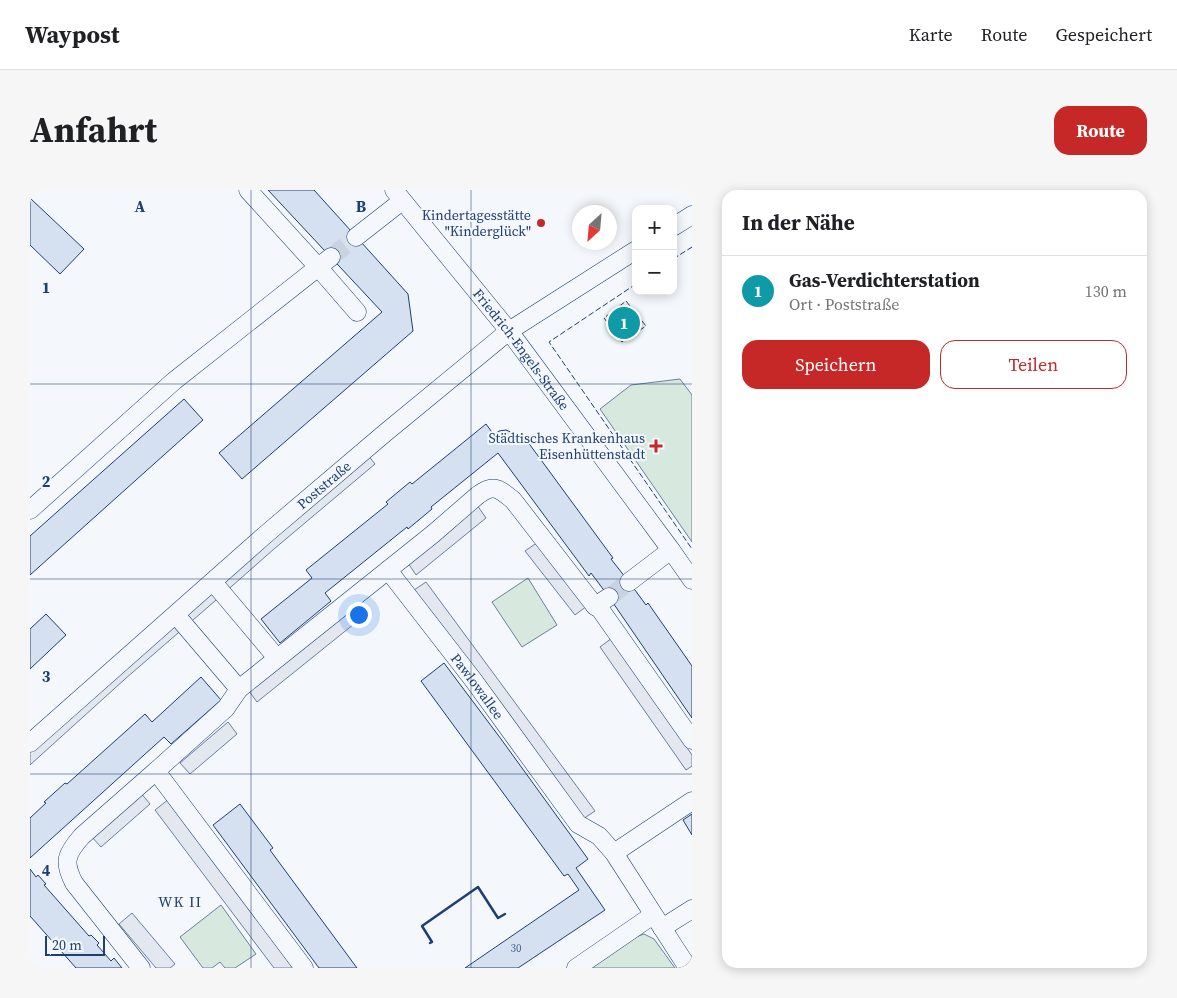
<!DOCTYPE html>
<html lang="de">
<head>
<meta charset="utf-8">
<style>
	:root { --surface:#fff; --page:#f6f6f6; --text:#202124; --muted:#757577; --line:#e0e0e0; --accent:#c62828 }
	body { margin:0; font-family:"Source Serif 4",serif; background:var(--page); color:var(--text) }
	.controls { position:absolute; right:15px; top:15px; display:grid; overflow:hidden; border-radius:10px; box-shadow:0 2px 12px #0003 }
	.controls button { width:45px; height:45px; display:grid; place-items:center; padding:0; border:0; border-bottom:1px solid var(--line); background:var(--surface); color:var(--text); font:25px sans-serif }
	.compass { position:absolute; left:542px; top:15px; width:45px; height:45px; border-radius:50%; background:var(--surface); box-shadow:0 2px 12px #0003; rotate:206deg }
	.scale { position:absolute; left:15px; bottom:12px; width:60px; box-sizing:border-box; padding-left:5px; border:2px solid #1d3f73; border-top:0; font-size:14px; line-height:18px; white-space:nowrap; color:#1d3f73; -webkit-text-stroke:4px #f4f7fb; paint-order:stroke }
	.you { position:absolute; left:328px; top:424px; width:18px; height:18px; margin:-12px; border:4px solid #fff; border-radius:50%; background:#1a73e8; box-shadow:0 0 0 8px #1a73e833 }
	.badge { display:grid; place-items:center; width:32px; height:32px; border-radius:50%; background:var(--accent); color:#fff; font-size:16px; font-weight:700 }
	.pin { position:absolute; translate:-50% -50%; border:2px solid #fff; box-shadow:0 1px 5px #0006 }
	.list { margin:0; padding:0; list-style:none }
	h2 { display:flex; justify-content:space-between; align-items:center; height:65px; margin:0; padding:0 20px; font-size:21px }
	h2 small { font-size:16px; font-weight:400; color:var(--muted) }
	.list li { display:grid; grid-template-columns:32px 1fr auto; gap:15px; align-items:center; box-sizing:border-box; height:70px; padding:0 20px; border-top:1px solid var(--line) }
	.list b { display:block; font-size:19px; white-space:nowrap }
	.list p { margin:0; font-size:16px; white-space:nowrap; color:var(--muted) }
	.list em { font-size:16px; font-style:normal; color:var(--muted) }
	.actions { display:flex; gap:10px; padding:15px 20px }
	.actions a { flex:1; padding:11px 0; border:1px solid var(--accent); border-radius:15px; text-align:center; font-size:18px; color:var(--accent) }
	.actions .main { background:var(--accent); color:#fff }
	.map { position:relative; flex:none; width:662px; height:778px; overflow:hidden; border-radius:15px }
	header { display:flex; align-items:center; gap:30px; box-sizing:border-box; height:70px; padding:0 25px; background:var(--surface); border-bottom:1px solid var(--line) }
	header strong { font-size:24px }
	nav { display:flex; gap:28px; margin-inline-start:auto; font-size:18px }
	.intro { display:flex; align-items:center; justify-content:space-between; box-sizing:border-box; height:120px; padding:0 30px }
	h1 { margin:0; font-size:35px }
	.button { padding:12px 22px; border-radius:15px; background:var(--accent); color:#fff; font-size:18px; font-weight:700 }
	main { display:flex; gap:30px; padding:0 30px }
	aside { flex:1; background:var(--surface); border-radius:15px; box-shadow:0 2px 12px #0003 }
	.map>svg:first-child { display:block }
</style>
</head>
<body>
<header>
<strong>Waypost</strong>
<nav><a>Karte</a><a>Route</a><a>Gespeichert</a></nav>
</header>
<div class="intro"><h1>Anfahrt</h1><a class="button">Route</a></div>
<main>
<div class="map">
<svg width="662" height="778" viewBox="0 0 662 778">
	<rect width="100%" height="100%" fill="#f4f7fb"/>
	<g fill="#d7e8df" stroke="#687fa3">
		<path d="M650,189L662,205V352L570,219L601,195Z"/>
		<path d="M498,388L527,435L492,457L462,412Z"/>
		<path d="M191,715L226,764L205,778H195L190,772L182,778H173L150,747Z"/>
		<path d="M614,744L624,749L645,778H559L603,748Z"/>
	</g>
	<g fill="#e3e8f0" stroke="#687fa3">
		<path d="M334,260L345,274L244,359L193,404L95,489L0,575V553Z"/>
		<path d="M447,315L456,328L386,385L378,373Z"/>
		<path d="M508,352L557,416L545,425L495,361Z"/>
		<path d="M396,392L565,621L553,629L384,400Z"/>
		<path d="M316,423L324,434L227,512L219,501Z"/>
		<path d="M582,448L662,565V576L656,580L570,457Z"/>
		<path d="M198,532L207,544L160,584L150,573Z"/>
		<path d="M110,602L120,614L71,657L61,646Z"/>
		<path d="M139,609L264,778H244L125,620Z"/>
		<path d="M102,723L145,774L140,778H126L89,734Z"/>
	</g>
	<g fill="#d5e0f0" stroke="#1d3f73">
		<path d="M238,0H284L378,104L383,141L212,289L189,263L352,122Z"/>
		<path d="M0,8L54,59L30,84L0,55Z"/>
		<path d="M596,122L605,134L592,144L583,132Z"/>
		<path d="M154,209L173,230L0,385V346Z"/>
		<path d="M456,234L464,245L469,241L476,240L483,243L488,248L492,244L583,368L581,369L599,392L616,415L618,413L662,476V528L579,407L561,383L559,386L468,263L401,317L402,319L378,339L377,337L295,403L301,411L250,453L231,429L282,388L276,380L358,314L356,312L380,292L382,294Z"/>
		<path d="M16,424L36,445L0,479V439Z"/>
		<path d="M414,473L471,549L558,669L546,678L575,720L488,778H435L549,700L538,684L534,686L391,491Z"/>
		<path d="M171,487L191,510L141,554L134,547L0,668V628L16,613L14,612L35,593L37,594L115,524L122,532Z"/>
		<path d="M210,614L243,658L240,660L327,778H289L183,635Z"/>
		<path d="M662,624V645L653,630Z"/>
		<path d="M0,679L6,687L8,685L16,694L14,695L59,746L61,745L69,753L67,755L81,771L84,768L92,778H46L0,726Z"/>
	</g>
	<g fill="none" stroke-linecap="round" stroke-linejoin="round">
		<g stroke="#c9d2e0" stroke-width="18" stroke-dasharray="18 9" stroke-linecap="butt">
			<path d="M301,67L326,47"/>
			<path d="M579,407L599,392"/>
		</g>
		<defs>
			<g id="minor">
				<path d="M218,0L288,77L327,122"/>
				<path id="s1" d="M364,0L479,141L641,360L662,390"/>
				<path d="M643,37L662,25"/>
				<path d="M326,47L372,11"/>
				<path d="M0,320L144,191L301,67"/>
				<path d="M358,380L403,344L448,305C464,293 469,299 483,310L565,416"/>
				<path d="M183,392L247,468"/>
				<path d="M599,392L641,360"/>
				<path d="M579,407L565,416L570,419L662,550"/>
				<path d="M146,425L209,499"/>
				<path id="s2" d="M0,553L235,345L355,243L479,141L606,60"/>
				<path d="M584,663L662,611"/>
				<path d="M632,738L662,719"/>
				<path d="M111,778L44,693C33,672 36,664 52,646L126,581"/>
				<path id="s3" d="M274,778L126,581L196,518L209,499L358,380L444,491L548,634L569,646L584,663L658,778L662,775"/>
				<path d="M546,778L623,725"/>
			</g>
		</defs>
		<use href="#minor" stroke="#1d3f73" stroke-width="19"/>
		<use href="#minor" stroke="#f4f7fb" stroke-width="18"/>
		<g stroke="#1d3f73" stroke-width="1" stroke-dasharray="6 2.5" stroke-linecap="butt">
			<path d="M643,69L662,57"/>
			<path d="M606,94L519,152L662,359"/>
			<path d="M596,111L616,136L592,152L574,128Z"/>
		</g>
		<path stroke="#1d3f73" stroke-width="2.5" d="M400,753L402,752L392,736L448,697L468,728L475,724"/>
	</g>
	<path fill="none" stroke="#1d3f73" stroke-width="1" stroke-opacity="0.55" d="M221,0V778M441,0V778M0,194H662M0,389H662M0,584H662"/>
	<g fill="#c62828" stroke="#f4f7fb" stroke-width="2">
		<circle cx="511" cy="33" r="5"/>
		<path d="M623.5 248.5h5v5h5v5h-5v5h-5v-5h-5v-5h5z"/>
	</g>
	<g text-anchor="middle" dominant-baseline="central" stroke-width="4" stroke-linejoin="round" paint-order="stroke">
		<g font-size="11" fill="#4b6792">
			<text x="486" y="758">30</text>
		</g>
		<g font-size="14" fill="#1d3f73" stroke="#f4f7fb" text-anchor="end">
			<text x="501" y="25">Kindertagesstätte<tspan x="501" dy="16">"Kinderglück"</tspan></text>
			<text x="615" y="248">Städtisches Krankenhaus<tspan x="615" dy="16">Eisenhüttenstadt</tspan></text>
		</g>
		<g font-size="14" fill="#1d3f73" stroke="#f4f7fb">
			<text stroke="none"><textPath href="#s1" startOffset="204">Friedrich-Engels-Straße</textPath></text>
			<text stroke="none"><textPath href="#s2" startOffset="391">Poststraße</textPath></text>
			<text stroke="none"><textPath href="#s3" startOffset="701">Pawlowallee</textPath></text>
		</g>
		<g font-size="15" letter-spacing="1" fill="#1d3f73" stroke="#f4f7fb">
			<text x="150" y="711">WK II</text>
		</g>
	</g>
	<g font-size="16" text-anchor="middle" font-weight="bold" fill="#1d3f73" stroke="#f4f7fb" stroke-width="4" stroke-linejoin="round" paint-order="stroke">
		<text x="110" y="22">A</text>
		<text x="331" y="22">B</text>
		<text x="16" y="103">1</text>
		<text x="16" y="297">2</text>
		<text x="16" y="492">3</text>
		<text x="16" y="686">4</text>
	</g>
</svg>
<div class="controls">
<button>+</button>
<button>−</button>
</div>
<svg class="compass" viewBox="-18 -18 36 36"><path d="M0-13l5 13h-10z" fill="#e53935"/><path d="M0 13l5-13h-10z" fill="#757577"/></svg>
<div class="scale">20 m</div>
<div class="you"></div>
<div class="pin badge" style="left:594px;top:133px;background:#0f9aa8">1</div>
</div>
<aside>
<h2>In der Nähe<small></small></h2>
<ul class="list">
<li><span class="badge" style="background:#0f9aa8">1</span><div><b>Gas-Verdichterstation</b><p>Ort · Poststraße</p></div><em>130 m</em></li>
</ul>
<div class="actions"><a class="main">Speichern</a><a>Teilen</a></div>
</aside>
</main>
</body>
</html>
